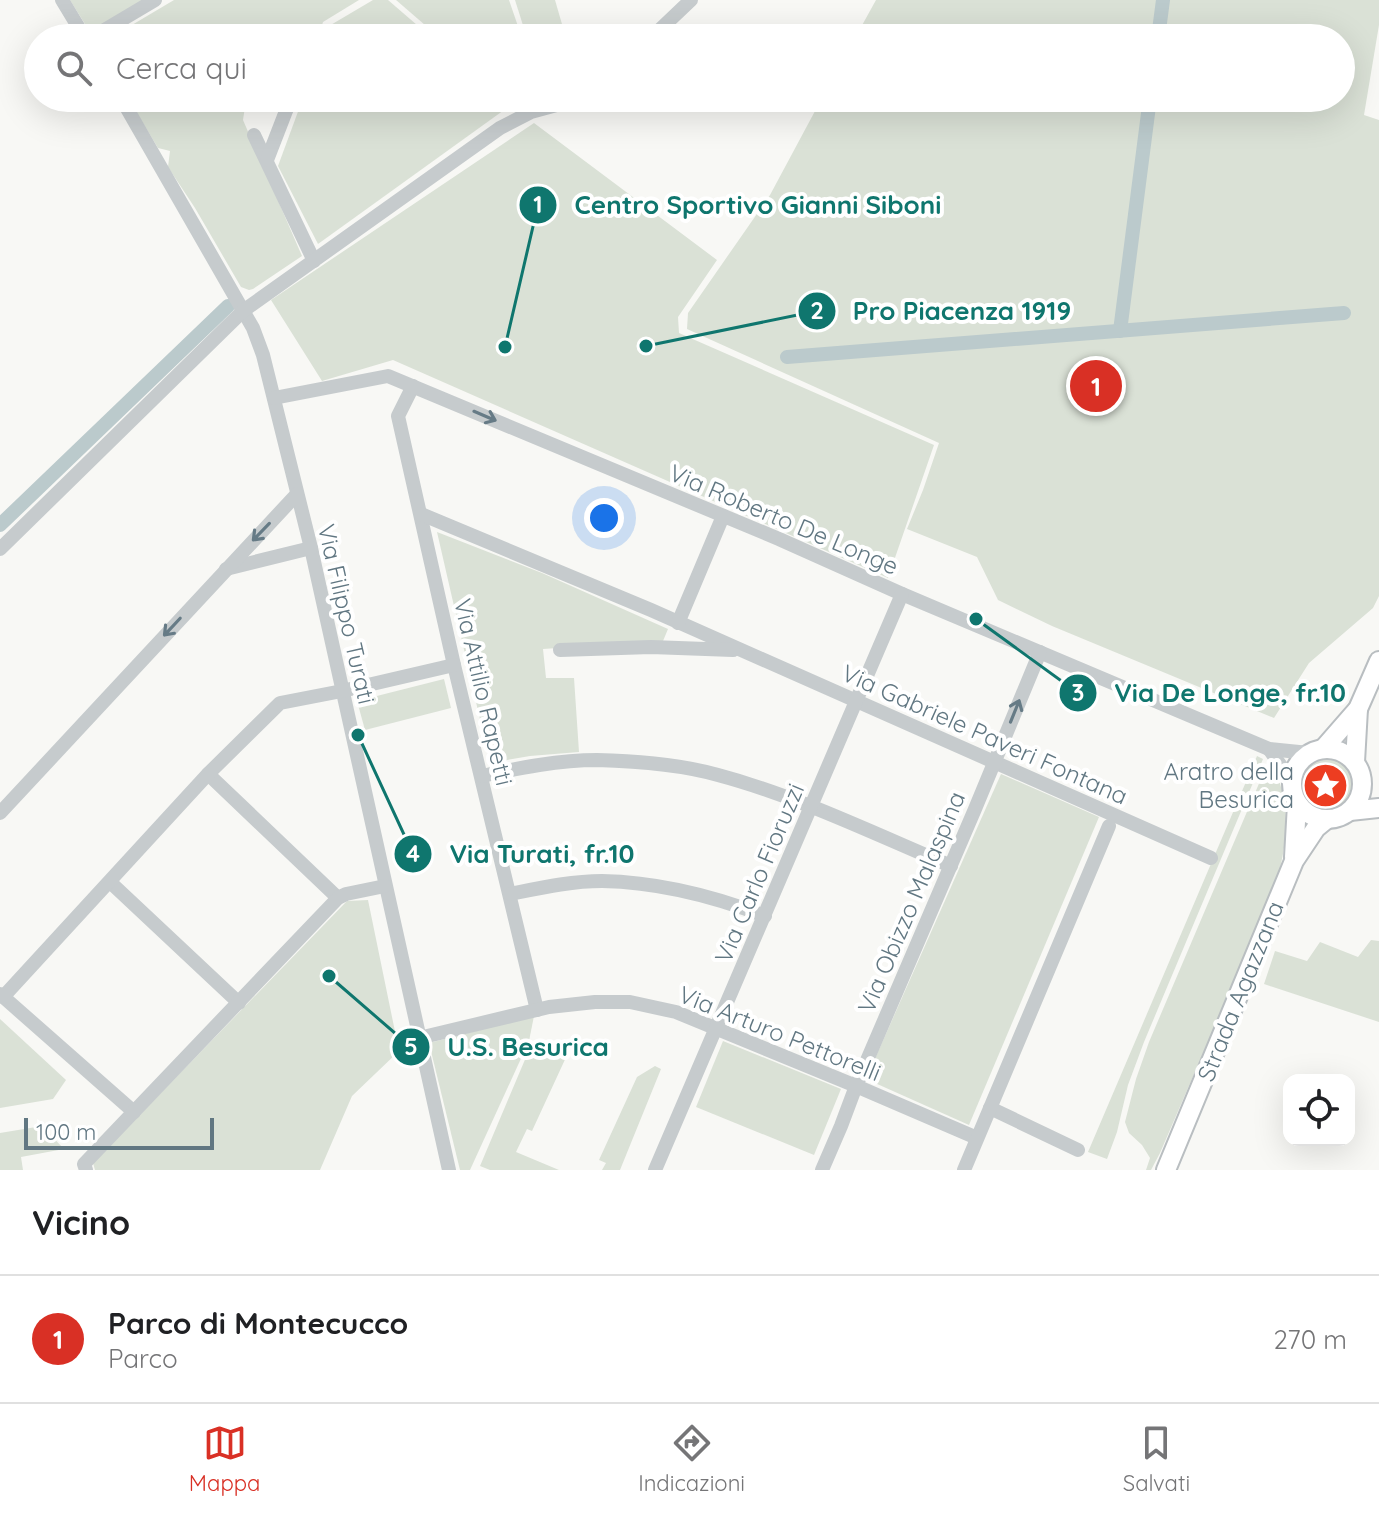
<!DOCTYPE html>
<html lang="it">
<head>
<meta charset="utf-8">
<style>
	:root { --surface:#fff; --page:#f6f6f6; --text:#202124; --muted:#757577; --line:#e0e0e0; --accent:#d93025 }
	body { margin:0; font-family:Quicksand,sans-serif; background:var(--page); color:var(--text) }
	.controls { position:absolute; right:24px; bottom:24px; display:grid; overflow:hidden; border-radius:16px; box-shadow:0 8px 32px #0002 }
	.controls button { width:72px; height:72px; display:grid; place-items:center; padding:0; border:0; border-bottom:2px solid var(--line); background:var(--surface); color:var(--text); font:40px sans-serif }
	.scale { position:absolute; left:24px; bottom:20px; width:190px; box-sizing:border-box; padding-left:8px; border:4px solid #617782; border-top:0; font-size:22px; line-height:28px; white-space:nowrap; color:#617782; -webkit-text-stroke:6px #fff; paint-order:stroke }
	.you { position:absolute; left:604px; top:518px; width:28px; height:28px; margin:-20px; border:6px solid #fff; border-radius:50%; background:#1a73e8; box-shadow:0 0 0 12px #1a73e833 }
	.badge { display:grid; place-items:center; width:52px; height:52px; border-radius:50%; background:var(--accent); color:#fff; font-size:26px; font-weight:700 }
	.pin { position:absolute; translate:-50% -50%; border:4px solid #fff; box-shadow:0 2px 8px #0006 }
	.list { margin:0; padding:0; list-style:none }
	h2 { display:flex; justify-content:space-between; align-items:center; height:104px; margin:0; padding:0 32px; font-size:34px }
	h2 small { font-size:26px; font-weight:400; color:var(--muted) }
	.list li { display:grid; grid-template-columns:52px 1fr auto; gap:24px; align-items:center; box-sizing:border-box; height:128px; padding:0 32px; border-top:2px solid var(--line) }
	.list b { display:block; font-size:30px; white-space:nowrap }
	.list p { margin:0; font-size:26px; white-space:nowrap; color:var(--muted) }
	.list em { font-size:26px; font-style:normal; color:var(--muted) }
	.icon { flex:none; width:44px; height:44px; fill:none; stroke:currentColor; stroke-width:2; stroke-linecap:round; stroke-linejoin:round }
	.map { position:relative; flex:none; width:1379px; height:1170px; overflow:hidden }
	.search { position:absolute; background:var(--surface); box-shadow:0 8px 32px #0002; left:24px; right:24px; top:24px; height:88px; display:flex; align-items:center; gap:20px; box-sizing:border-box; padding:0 28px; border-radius:44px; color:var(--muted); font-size:30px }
	.sheet { height:232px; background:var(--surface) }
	nav { display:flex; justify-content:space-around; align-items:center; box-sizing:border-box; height:112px; border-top:2px solid var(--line); background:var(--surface); font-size:22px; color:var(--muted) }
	nav a { display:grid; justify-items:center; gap:4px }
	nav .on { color:var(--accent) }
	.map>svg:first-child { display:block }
</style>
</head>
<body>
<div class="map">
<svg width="1379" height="1170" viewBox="0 0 1379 1170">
	<rect width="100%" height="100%" fill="#f8f8f5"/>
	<g fill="#dae1d6">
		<path d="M70,0H143L90,32Z"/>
		<path d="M174,0H359L323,22L318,38H110Z"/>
		<path d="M373,0H388L432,38H325L329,26Z"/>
		<path d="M396,0H509L522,38H440Z"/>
		<path d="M515,0H555L566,38H527Z"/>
		<path d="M876,0H1379V25L1364,115L1379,120V596L1373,608L1309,663L1274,718L1052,626L998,600L977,557L907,529L923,490L939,443L687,329L688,313L770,195L822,98H1341V38H855Z"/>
		<path d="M128,98H241L245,107L243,120L302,256L253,289L249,290L241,287L195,208L168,167L170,151L158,148Z"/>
		<path d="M303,98H503L511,105L318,244L278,166Z"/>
		<path d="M534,123L717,260L678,317L679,333L934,445L888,578L393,360L322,381L271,300Z"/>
		<path d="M437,532L542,573L668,629L663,641L543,649L546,678H574L579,752L530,756L490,763Z"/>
		<path d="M444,679L451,708L365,730L357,701Z"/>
		<circle cx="1327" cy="784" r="28"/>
		<path d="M1257,756L1263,759L1144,1042L1128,1085L1117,1132L1107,1159L1088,1152Z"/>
		<path d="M1269,760C1293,798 1288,845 1275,886L1160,1153L1151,1170H1146L1150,1158L1142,1145L1129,1133L1125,1122L1136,1079L1149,1042Z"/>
		<path d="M1001,774L1099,817L969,1125L866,1079Z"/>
		<path d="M368,900L399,1051L352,1096L320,1170H95L93,1163L347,901Z"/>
		<path d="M1371,940L1379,941V1022L1264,984L1275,951L1307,961L1320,942L1358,957Z"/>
		<path d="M534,1016L529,1041L470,1170H460L429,1043Z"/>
		<path d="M0,1019L66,1080L53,1099L0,1108Z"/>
		<path d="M567,1040L568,1053L532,1131L527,1129L516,1152L559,1170H490L480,1166L532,1043Z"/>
		<path d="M723,1041L841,1089L814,1155L696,1107Z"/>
		<path d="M655,1066L661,1069L620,1170H602L606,1163L599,1160L637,1077Z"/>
		<path d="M42,1126L64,1149L21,1157L23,1170H0V1133Z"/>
	</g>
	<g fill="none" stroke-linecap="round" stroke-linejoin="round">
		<g stroke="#bbcacc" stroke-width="14">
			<path d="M1158,38L1163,0"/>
			<path d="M1120,331L1150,98"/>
			<path d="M787,357L1344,313"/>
			<path d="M0,525L228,306"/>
		</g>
		<defs>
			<g id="major">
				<path d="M1324,748L1358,709L1379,661"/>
				<circle cx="1327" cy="784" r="35"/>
				<path d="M1355,762L1358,709"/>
				<path d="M1350,811L1379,808"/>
				<path d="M1294,857L1297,804"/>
				<path d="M1166,1170L1294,861L1316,828L1327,819"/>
			</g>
		</defs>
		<use href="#major" stroke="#b9bec1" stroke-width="22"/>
		<g stroke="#c6cbcd" stroke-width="14">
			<path d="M62,0L85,38"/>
			<path d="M91,38L155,0"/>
			<path d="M651,38L691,0"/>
			<path d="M121,98L253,328L263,355L311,548L449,1170"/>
			<path d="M254,135L314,261"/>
			<path d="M267,160L291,98"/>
			<path d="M413,386L398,416L454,665L537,1010"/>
			<path d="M274,398L388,376L779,539L902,594L1269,749L1309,753"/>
			<path d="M421,514L651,610L1211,858"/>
			<path d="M0,549L243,311L500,128L531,112L564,103L572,98"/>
			<path d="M226,569L311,548"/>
			<path d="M678,623L723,516"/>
			<path d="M560,650L651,647L733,650"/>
			<path d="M1269,749L1291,780"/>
			<path d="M208,774L338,898"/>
			<path d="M482,776C519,768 559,760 597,760C636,761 679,764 718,775C797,796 875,834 951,866"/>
			<path d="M0,813L297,494"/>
			<path d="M110,882L239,1003"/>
			<path d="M510,894C540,888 571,881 602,881C657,882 713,896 765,916"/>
			<path d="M0,994L134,1112"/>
			<path d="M3,997L208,774L280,703L342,691L454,665"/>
			<path d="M419,1038L549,1007L595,1002H630L676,1012L856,1086L977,1138"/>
			<path d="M990,1108L1078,1150"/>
			<path d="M86,1170L84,1164L338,898L346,894L385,886"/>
			<path d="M655,1170L902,594"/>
			<path d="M822,1170L841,1126L856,1086L975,809L1040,652"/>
			<path d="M964,1170L1109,826"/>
		</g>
		<use href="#major" stroke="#fff" stroke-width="18"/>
	</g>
	<defs><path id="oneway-shaft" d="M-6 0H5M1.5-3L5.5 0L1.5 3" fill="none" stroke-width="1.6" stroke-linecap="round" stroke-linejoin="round" transform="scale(2)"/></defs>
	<g stroke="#667b86">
		<use href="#oneway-shaft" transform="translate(485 416) rotate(23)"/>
		<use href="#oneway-shaft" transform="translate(261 532) rotate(134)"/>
		<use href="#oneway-shaft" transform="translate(172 627) rotate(133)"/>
		<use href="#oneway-shaft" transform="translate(1015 711) rotate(-68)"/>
	</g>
	<defs>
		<symbol id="sight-disc" viewBox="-11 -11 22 22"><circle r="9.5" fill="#ed3d21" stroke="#fff"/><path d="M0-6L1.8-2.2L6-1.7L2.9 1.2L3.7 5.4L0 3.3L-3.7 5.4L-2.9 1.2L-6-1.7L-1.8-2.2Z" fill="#fff"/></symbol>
	</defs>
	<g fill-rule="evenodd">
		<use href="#sight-disc" x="1300" y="760" width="51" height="51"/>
	</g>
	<g text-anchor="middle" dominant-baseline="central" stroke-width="8" stroke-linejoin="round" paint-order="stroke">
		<g font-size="24" fill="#617782" stroke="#fff">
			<text transform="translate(784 519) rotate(23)">Via Roberto De Longe</text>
			<text transform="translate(347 614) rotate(77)">Via Filippo Turati</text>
			<text transform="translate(484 692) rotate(77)">Via Attilio Rapetti</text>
			<text transform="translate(985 734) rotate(24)">Via Gabriele Paveri Fontana</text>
			<text transform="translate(759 873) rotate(-67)">Via Carlo Fioruzzi</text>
			<text transform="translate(911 902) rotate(-67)">Via Obizzo Malaspina</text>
			<text transform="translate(1240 991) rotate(-68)">Strada Agazzana</text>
			<text transform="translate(780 1033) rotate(22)">Via Arturo Pettorelli</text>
		</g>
		<g font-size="24" fill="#617782" stroke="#fff" text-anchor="end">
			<text x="1294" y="771">Aratro della<tspan x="1294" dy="28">Besurica</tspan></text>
		</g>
	</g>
	<path fill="none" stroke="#0f766e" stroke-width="3" d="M505 347L538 205M646 346L817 311M976 619L1078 693M358 735L413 854M329 976L411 1047"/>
	<g fill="#0f766e" stroke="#fff" stroke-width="3">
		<circle cx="505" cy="347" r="8"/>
		<circle cx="646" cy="346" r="8"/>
		<circle cx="976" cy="619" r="8"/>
		<circle cx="358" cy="735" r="8"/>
		<circle cx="329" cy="976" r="8"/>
		<circle cx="538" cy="205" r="20"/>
		<circle cx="817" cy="311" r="20"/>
		<circle cx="1078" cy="693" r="20"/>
		<circle cx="413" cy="854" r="20"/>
		<circle cx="411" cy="1047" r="20"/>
	</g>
	<g font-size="24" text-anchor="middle" font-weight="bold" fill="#fff">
		<text x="538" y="213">1</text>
		<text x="817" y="319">2</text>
		<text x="1078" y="701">3</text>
		<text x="413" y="862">4</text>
		<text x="411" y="1055">5</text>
	</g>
	<g font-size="26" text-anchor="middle" font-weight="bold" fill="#0f766e" stroke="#fff" stroke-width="8" stroke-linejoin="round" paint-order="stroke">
		<text x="758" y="214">Centro Sportivo Gianni Siboni</text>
		<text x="962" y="320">Pro Piacenza 1919</text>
		<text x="1230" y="702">Via De Longe, fr.10</text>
		<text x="542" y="863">Via Turati, fr.10</text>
		<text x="528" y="1056">U.S. Besurica</text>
	</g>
</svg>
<div class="controls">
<button><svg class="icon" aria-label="locate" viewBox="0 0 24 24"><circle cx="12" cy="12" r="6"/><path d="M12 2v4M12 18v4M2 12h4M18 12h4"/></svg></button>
</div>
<div class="scale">100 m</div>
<div class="you"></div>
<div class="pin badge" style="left:1096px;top:386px">1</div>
<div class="search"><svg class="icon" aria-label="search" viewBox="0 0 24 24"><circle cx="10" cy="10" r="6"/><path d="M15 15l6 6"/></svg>Cerca qui</div>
</div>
<section class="sheet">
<h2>Vicino<small></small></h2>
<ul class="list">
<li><span class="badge">1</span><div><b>Parco di Montecucco</b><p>Parco</p></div><em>270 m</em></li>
</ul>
</section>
<nav>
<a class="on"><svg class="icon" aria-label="map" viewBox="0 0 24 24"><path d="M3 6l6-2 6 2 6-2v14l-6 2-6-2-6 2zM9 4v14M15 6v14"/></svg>Mappa</a>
<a><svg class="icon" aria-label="directions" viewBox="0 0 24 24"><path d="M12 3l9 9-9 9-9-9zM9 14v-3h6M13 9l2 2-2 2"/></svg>Indicazioni</a>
<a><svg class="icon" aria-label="saved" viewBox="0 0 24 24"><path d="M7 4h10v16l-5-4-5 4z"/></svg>Salvati</a>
</nav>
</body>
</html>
